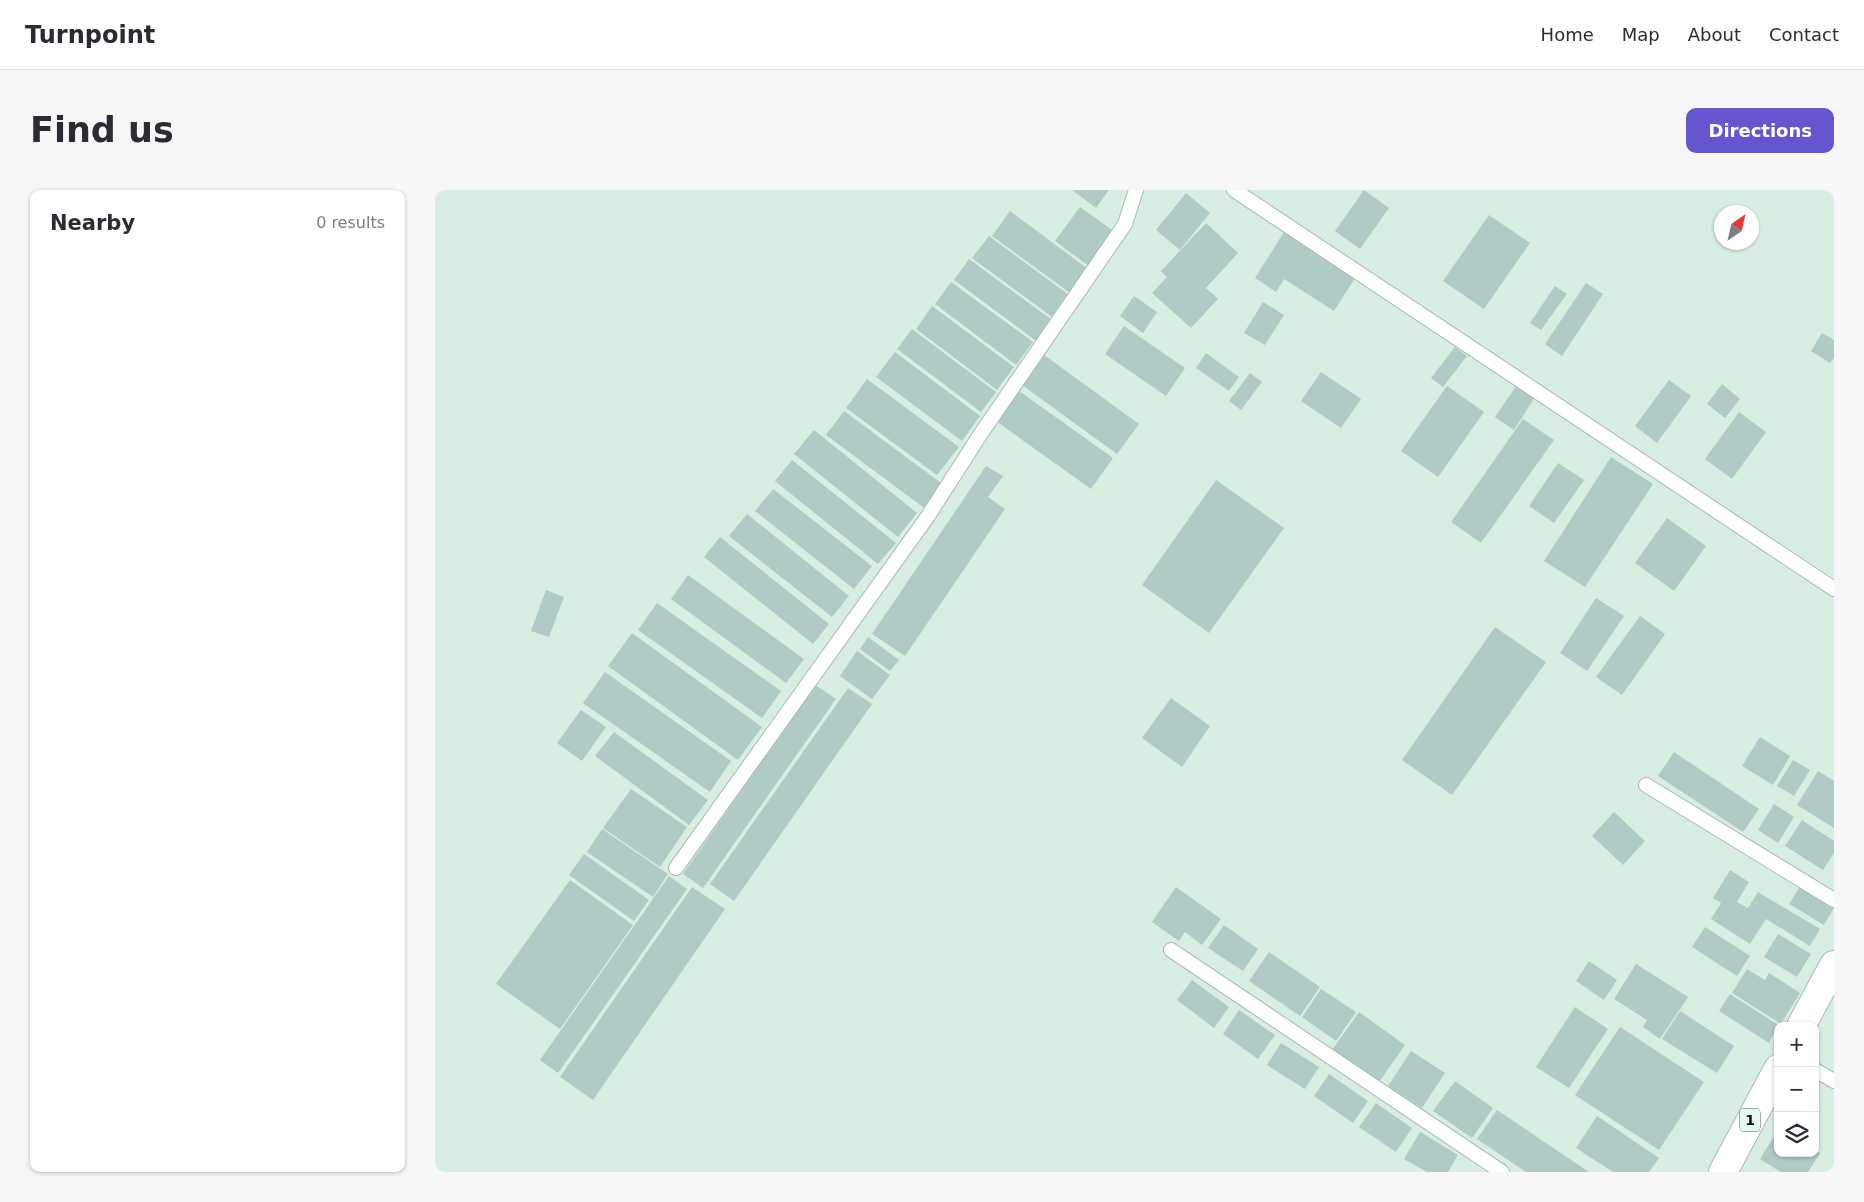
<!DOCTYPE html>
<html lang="en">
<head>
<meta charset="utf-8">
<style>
	:root { --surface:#fff; --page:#f7f7f7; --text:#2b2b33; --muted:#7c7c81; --line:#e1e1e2; --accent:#6356cf }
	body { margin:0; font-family:"DejaVu Sans",sans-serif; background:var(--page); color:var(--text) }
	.controls { position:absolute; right:15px; bottom:15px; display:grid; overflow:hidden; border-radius:10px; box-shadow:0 1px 4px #0004 }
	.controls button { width:45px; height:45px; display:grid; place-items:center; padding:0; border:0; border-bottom:1px solid var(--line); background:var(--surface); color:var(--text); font:25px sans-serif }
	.compass { position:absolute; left:1279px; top:15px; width:45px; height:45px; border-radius:50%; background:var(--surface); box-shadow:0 1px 4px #0004; rotate:34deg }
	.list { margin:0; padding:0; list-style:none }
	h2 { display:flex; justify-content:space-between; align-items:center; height:65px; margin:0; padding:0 20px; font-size:21px }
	h2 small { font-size:16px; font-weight:400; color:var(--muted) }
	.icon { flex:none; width:28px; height:28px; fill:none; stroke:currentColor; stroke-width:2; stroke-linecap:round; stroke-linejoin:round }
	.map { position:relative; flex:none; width:1399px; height:982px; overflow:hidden; border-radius:10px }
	header { display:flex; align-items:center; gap:30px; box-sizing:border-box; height:70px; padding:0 25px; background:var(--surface); border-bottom:1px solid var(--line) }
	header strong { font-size:24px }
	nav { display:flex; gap:28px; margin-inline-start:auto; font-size:18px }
	.intro { display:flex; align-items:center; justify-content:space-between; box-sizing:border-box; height:120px; padding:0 30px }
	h1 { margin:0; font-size:35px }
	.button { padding:12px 22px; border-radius:10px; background:var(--accent); color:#fff; font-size:18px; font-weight:700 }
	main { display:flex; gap:30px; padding:0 30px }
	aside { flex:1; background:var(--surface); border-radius:10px; box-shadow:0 1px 4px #0004 }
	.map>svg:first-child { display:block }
</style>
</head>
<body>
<header>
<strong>Turnpoint</strong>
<nav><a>Home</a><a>Map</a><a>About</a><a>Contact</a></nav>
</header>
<div class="intro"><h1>Find us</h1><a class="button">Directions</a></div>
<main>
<aside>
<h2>Nearby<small>0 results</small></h2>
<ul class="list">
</ul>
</aside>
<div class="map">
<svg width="1399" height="982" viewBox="0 0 1399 982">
	<rect width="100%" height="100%" fill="#d8eee1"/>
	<g fill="#b0cac5">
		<path d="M637,0H674L661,18Z"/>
		<path d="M929,0L954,18L925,59L900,41Z"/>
		<path d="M751,3L775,23L745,60L721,40Z"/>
		<path d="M645,17L680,42L655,77L620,51Z"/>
		<path d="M575,21L653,79L635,103L557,46Z"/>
		<path d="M1054,25L1095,53L1049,119L1008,91Z"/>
		<path d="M771,33L803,63L771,98L783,109L756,138L717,103L732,87L726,81Z"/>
		<path d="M849,42L920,88L899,121L849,89L841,102L820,88Z"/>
		<path d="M554,46L634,105L617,127L537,68Z"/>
		<path d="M534,69L617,130L601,151L519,90Z"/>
		<path d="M516,92L598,152L581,175L500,114Z"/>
		<path d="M1151,93L1168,104L1127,166L1110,154Z"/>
		<path d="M1120,96L1132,104L1106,140L1095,133Z"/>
		<path d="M699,106L722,122L708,143L685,126Z"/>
		<path d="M828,112L849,125L830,155L809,143Z"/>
		<path d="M497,116L579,177L562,200L481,139Z"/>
		<path d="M689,136L750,178L731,206L670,164Z"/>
		<path d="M477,139L561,202L546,222L462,159Z"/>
		<path d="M1387,143L1399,150V168L1395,173L1376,161Z"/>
		<path d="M1020,157L1032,166L1008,197L996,188Z"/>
		<path d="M460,162L545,226L527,251L441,187Z"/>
		<path d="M605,162L704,234L682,264L583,192Z"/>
		<path d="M771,163L804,187L794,201L761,178Z"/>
		<path d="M886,182L926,209L906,238L866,211Z"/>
		<path d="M815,183L827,192L806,220L794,211Z"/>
		<path d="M432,189L524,257L502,285L411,218Z"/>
		<path d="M1234,190L1256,206L1222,253L1200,236Z"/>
		<path d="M1287,194L1305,209L1290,228L1272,214Z"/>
		<path d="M1082,195L1100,207L1079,240L1060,227Z"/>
		<path d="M1012,196L1049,222L1003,287L966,261Z"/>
		<path d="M580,198L678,268L656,299L558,229Z"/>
		<path d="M409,221L510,296L492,320L391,245Z"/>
		<path d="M1304,222L1331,242L1297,289L1270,269Z"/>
		<path d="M1088,229L1119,250L1046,353L1016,332Z"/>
		<path d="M379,240L482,323L463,347L359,264Z"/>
		<path d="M1176,267L1218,294L1150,397L1109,371Z"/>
		<path d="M357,270L461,353L443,374L340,291Z"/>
		<path d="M1123,273L1149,290L1119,333L1094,316Z"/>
		<path d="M551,276L568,286L553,307L570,319L470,466L437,444Z"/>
		<path d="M781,290L849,338L774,443L707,395Z"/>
		<path d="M338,299L437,376L419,399L320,321Z"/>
		<path d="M312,324L414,406L397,427L294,346Z"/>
		<path d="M1232,328L1271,356L1239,401L1200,373Z"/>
		<path d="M285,347L394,434L378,454L269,367Z"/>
		<path d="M253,385L369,469L351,493L236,409Z"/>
		<path d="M111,400L129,407L114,447L96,441Z"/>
		<path d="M1161,408L1189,426L1152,481L1125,463Z"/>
		<path d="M222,413L346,501L327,528L203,440Z"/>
		<path d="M1205,426L1230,444L1187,505L1161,487Z"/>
		<path d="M1060,437L1111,472L1017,605L967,570Z"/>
		<path d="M197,443L327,537L303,570L173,476Z"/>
		<path d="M433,447L464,470L455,481L425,459Z"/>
		<path d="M422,461L455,485L437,509L405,486Z"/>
		<path d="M170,482L296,571L275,602L148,513Z"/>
		<path d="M380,495L401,509L268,698L248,684Z"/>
		<path d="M413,498L437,514L299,711L275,694Z"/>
		<path d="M736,508L775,536L747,577L707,548Z"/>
		<path d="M146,520L171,537L147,571L122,553Z"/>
		<path d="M179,542L273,610L254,635L160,566Z"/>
		<path d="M1325,547L1355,566L1338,595L1307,576Z"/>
		<path d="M1239,562L1324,619L1308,642L1223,586Z"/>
		<path d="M1358,570L1375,580L1359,606L1342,596Z"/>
		<path d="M1383,581L1399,591V638L1362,615Z"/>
		<path d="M196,599L252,637L225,677L168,638Z"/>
		<path d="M1339,614L1359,627L1343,653L1323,640Z"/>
		<path d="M1179,622L1210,651L1188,675L1157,646Z"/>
		<path d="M1367,630L1399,651V663L1388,680L1350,656Z"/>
		<path d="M167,639L233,684L218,707L152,662Z"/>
		<path d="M149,664L214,710L199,731L134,685Z"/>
		<path d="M1295,680L1314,692L1302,712L1313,718L1323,702L1385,739L1375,756L1331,729L1315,754L1276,729L1286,713L1278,708Z"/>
		<path d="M234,686L252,699L123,883L105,870Z"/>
		<path d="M135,690L198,735L125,839L61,794Z"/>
		<path d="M1367,693L1399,713V718L1389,735L1354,714Z"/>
		<path d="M257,697L290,719L158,910L125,887Z"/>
		<path d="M741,697L786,729L767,755L750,742L744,751L717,732Z"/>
		<path d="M789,735L823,759L808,781L773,758Z"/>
		<path d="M1270,737L1315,766L1302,786L1257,757Z"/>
		<path d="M1343,744L1376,764L1362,787L1329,767Z"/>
		<path d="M834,762L885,797L865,826L814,791Z"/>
		<path d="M1154,771L1182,790L1169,810L1141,791Z"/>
		<path d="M1201,774L1253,807L1225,849L1208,837L1212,830L1179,809Z"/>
		<path d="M1312,779L1330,790L1334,783L1365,803L1346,834L1297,803Z"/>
		<path d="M757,790L794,817L779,838L742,810Z"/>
		<path d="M886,799L921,822L901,851L867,827Z"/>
		<path d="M1295,804L1345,836H1343L1334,853L1284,821Z"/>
		<path d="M1140,817L1173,839L1134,898L1101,877Z"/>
		<path d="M804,820L840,845L823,869L788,844Z"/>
		<path d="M1245,821L1299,856L1282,883L1227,849Z"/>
		<path d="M924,822L970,855L944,892L897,860Z"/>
		<path d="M1185,837L1269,892L1224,960L1140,905Z"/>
		<path d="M846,853L884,877L870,899L832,875Z"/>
		<path d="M976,861L1010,883L987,918L953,896Z"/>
		<path d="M894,884L933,911L918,933L879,906Z"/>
		<path d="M1020,891L1058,918L1037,948L998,921Z"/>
		<path d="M941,913L977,938L961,962L924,937Z"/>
		<path d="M1062,920L1154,982H1091L1042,949Z"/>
		<path d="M1162,926L1224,968L1214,982H1178L1141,958Z"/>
		<path d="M1343,940V963H1380V960L1385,963L1373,982H1346L1325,969Z"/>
		<path d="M985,942L1023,965L1013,982H992L969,969Z"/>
	</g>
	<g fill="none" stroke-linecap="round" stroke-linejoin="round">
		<defs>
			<g id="lane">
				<path d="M799,0L1399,399"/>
				<path d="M1211,595L1399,710"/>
				<path d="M241,678L493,326L545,245L690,34L701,0"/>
				<path d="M736,760L1067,982"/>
				<path d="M1380,880L1399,891"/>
			</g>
			<g id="highway">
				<path d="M1366,836L1399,775"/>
				<path d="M1288,982L1343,879"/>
			</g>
		</defs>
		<use href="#lane" stroke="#a7bcb0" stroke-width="16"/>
		<use href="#highway" stroke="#a7bcb0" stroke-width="30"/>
		<use href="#lane" stroke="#fff" stroke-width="14"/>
		<use href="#highway" stroke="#fff" stroke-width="28"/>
	</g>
	<g text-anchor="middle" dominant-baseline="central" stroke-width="5" stroke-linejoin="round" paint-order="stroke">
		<rect fill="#e5fbee" stroke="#4b5650" stroke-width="1" x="1305" y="918.5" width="20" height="23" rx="4"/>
		<g font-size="14" font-weight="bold" fill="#09100c">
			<text x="1315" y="930">1</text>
		</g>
	</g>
</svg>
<div class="controls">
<button>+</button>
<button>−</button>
<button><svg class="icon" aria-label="layers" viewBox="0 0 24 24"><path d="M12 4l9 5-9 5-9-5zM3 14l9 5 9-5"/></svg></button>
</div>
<svg class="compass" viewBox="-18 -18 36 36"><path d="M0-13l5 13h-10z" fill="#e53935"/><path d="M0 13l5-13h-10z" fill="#7c7c81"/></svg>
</div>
</main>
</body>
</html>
